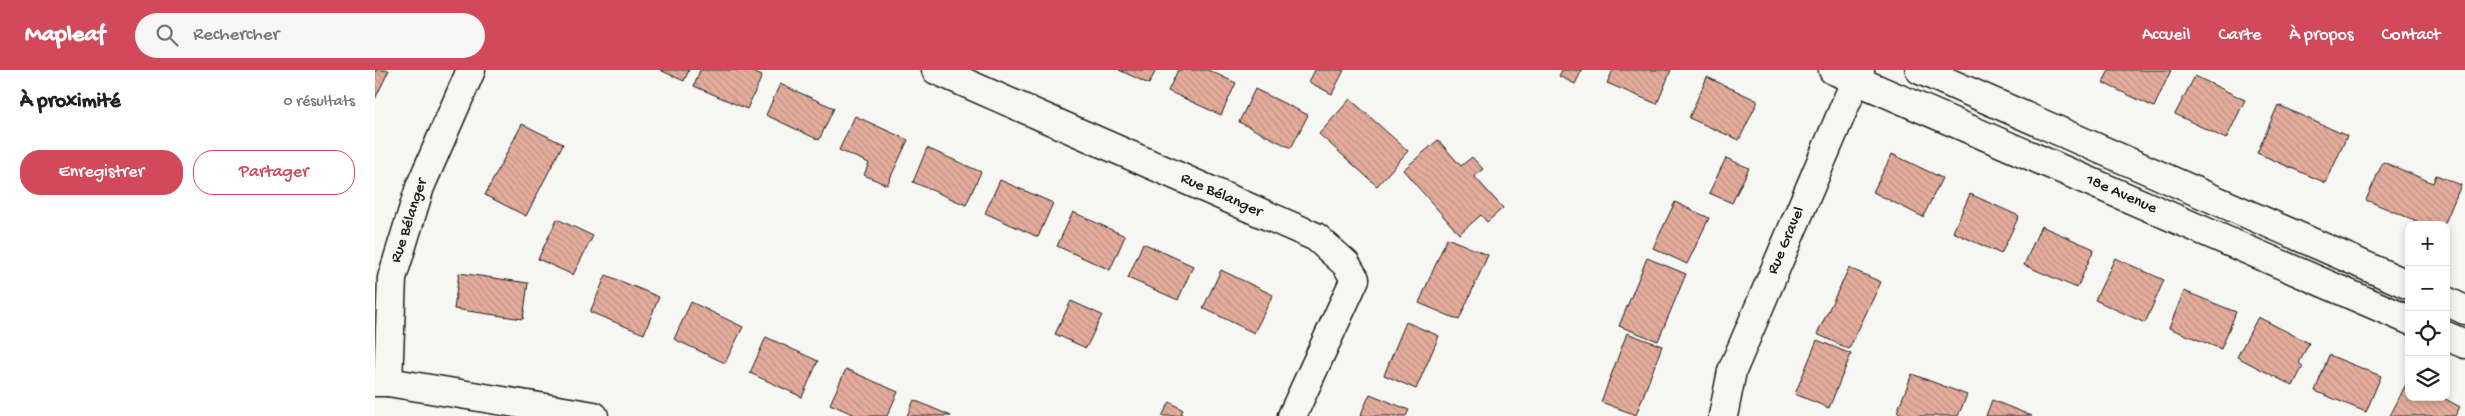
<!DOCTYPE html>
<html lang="fr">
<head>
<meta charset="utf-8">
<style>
	:root { --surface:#fff; --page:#f6f6f6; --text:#202124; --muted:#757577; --line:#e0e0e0; --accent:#d1495b }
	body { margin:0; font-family:"Gochi Hand",sans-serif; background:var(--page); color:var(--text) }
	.controls { position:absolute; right:15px; bottom:15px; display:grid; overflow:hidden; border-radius:10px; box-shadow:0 2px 8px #0003 }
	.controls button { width:45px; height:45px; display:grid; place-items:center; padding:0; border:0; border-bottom:1px solid var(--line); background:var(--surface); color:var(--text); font:25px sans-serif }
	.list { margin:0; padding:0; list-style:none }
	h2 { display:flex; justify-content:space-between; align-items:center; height:65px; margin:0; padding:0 20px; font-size:21px }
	h2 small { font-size:16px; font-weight:400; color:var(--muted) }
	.actions { display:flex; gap:10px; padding:15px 20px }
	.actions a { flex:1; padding:11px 0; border:1px solid var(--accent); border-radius:20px; text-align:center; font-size:18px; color:var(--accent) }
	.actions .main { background:var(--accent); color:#fff }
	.icon { flex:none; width:28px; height:28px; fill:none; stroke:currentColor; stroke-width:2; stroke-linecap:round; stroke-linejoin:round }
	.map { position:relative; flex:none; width:2090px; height:346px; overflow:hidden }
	header { display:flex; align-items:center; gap:30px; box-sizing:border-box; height:70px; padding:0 25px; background:var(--accent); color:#fff }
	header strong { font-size:24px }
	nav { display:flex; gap:28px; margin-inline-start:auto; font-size:18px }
	.search { width:350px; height:45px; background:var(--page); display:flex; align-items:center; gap:12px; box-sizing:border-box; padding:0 18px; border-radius:28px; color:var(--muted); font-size:19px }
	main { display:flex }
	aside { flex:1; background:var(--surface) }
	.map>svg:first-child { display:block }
</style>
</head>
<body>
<header>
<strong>Mapleaf</strong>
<div class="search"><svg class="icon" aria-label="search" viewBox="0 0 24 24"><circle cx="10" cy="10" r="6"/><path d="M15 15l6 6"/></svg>Rechercher</div>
<nav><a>Accueil</a><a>Carte</a><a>À propos</a><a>Contact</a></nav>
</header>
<main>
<aside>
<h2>À proximité<small>0 résultats</small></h2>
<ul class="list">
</ul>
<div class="actions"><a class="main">Enregistrer</a><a>Partager</a></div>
</aside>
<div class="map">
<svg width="2090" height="346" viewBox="0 0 2090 346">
	<defs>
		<pattern id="building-back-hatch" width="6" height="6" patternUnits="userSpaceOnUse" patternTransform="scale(1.25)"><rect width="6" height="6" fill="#e4ac9c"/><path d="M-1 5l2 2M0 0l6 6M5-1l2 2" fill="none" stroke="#c39386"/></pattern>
	</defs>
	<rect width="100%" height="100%" fill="#f6f6f2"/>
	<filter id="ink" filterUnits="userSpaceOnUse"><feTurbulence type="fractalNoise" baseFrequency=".02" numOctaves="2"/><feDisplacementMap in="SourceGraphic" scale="10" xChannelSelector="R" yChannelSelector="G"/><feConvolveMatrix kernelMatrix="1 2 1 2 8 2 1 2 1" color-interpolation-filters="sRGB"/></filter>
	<g filter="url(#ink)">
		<g fill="url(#building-back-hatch)" stroke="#1c1c1c">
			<path d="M0,0H14L0,29Z"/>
			<path d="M285,0H314L309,11Z"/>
			<path d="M325,0H373L387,6L372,39L319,16Z"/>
			<path d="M744,0H781L774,14Z"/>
			<path d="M803,0H833L861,13L846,45L793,21Z"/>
			<path d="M940,0H969L957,24L934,12Z"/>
			<path d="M1187,0H1207L1200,14L1184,6Z"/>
			<path d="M1238,0H1296L1282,34L1232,13Z"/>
			<path d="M1734,0H1796L1779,37L1728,13Z"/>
			<path d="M1820,6L1870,30L1851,69L1800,44Z"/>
			<path d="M1332,7L1383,31L1364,70L1314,48Z"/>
			<path d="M405,14L459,38L444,70L391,45Z"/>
			<path d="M880,19L933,45L916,78L864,52Z"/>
			<path d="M975,29L1033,81L1002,116L944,64Z"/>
			<path d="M1903,35L1972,66L1951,113L1882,83Z"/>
			<path d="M480,46L533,70L512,115L489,105L494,93L464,80Z"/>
			<path d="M147,54L188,74L151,146L110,125Z"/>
			<path d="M1063,70L1086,96L1097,87L1108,99L1099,106L1128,138L1112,152L1106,145L1084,164L1028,100Z"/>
			<path d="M552,78L606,102L591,135L538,112Z"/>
			<path d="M1517,84L1567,108L1548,147L1498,122Z"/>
			<path d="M1351,88L1374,98L1357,133L1334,123Z"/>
			<path d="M2008,92L2058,113L2061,105L2086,115L2069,155H2051L1991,130Z"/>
			<path d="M625,110L678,133L663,167L610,143Z"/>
			<path d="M1595,124L1644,146L1626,184L1578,162Z"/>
			<path d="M1300,132L1334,148L1312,194L1278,178Z"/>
			<path d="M698,142L750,166L735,200L682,176Z"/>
			<path d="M182,149L218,166L198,205L163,189Z"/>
			<path d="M1666,156L1719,179L1702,218L1649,195Z"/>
			<path d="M1072,168L1113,185L1084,250L1044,233Z"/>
			<path d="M768,173L818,196L803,230L753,208Z"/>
			<path d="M1272,188L1311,204L1283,271L1244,256Z"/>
			<path d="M1740,188L1789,210L1770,253L1720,230Z"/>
			<path d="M1474,198L1506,212L1474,279L1442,264Z"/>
			<path d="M846,200L898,225L879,263L828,238Z"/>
			<path d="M84,203L153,213L148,249L79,239Z"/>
			<path d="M231,205L284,227L269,264L215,242Z"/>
			<path d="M1809,221L1861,242L1846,279L1794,258Z"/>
			<path d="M696,231L727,245L711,278L680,264Z"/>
			<path d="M316,232L368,257L350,293L299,269Z"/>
			<path d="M1883,247L1934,273L1924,293L1928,296L1918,316L1862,287Z"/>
			<path d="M1031,252L1064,266L1041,319L1009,305Z"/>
			<path d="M1252,263L1287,276L1261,345L1226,332Z"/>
			<path d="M391,267L443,291L427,327L375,303Z"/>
			<path d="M1442,270L1476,284L1454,338L1420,324Z"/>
			<path d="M1954,285L2006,306L1991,342L1940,321Z"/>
			<path d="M471,299L523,322L512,346H482L455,334Z"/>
			<path d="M1537,304L1592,325L1583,346H1533L1522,342Z"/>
			<path d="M2033,310L2034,327H2067L2085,337L2080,346H2015Z"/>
			<path d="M995,324L1034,340L1031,346H985Z"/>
			<path d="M539,330L576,346H532Z"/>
			<path d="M1617,330L1657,346H1611Z"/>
			<path d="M795,332L808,340L805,346H787Z"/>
		</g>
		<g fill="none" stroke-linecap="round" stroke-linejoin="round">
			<defs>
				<g id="street">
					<path d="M561,0L941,167L971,194L980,209L917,346"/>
					<path d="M1458,0L2034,250"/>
					<path d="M1545,0L2034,215"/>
					<path d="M2071,231L2090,240"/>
					<path d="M2071,266L2090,274"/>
					<path d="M0,312H13L219,346"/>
					<path d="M13,312L17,208L45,117L96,0"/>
					<path d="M1348,346L1357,301L1485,0"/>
				</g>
			</defs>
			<use href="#street" stroke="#1c1c1c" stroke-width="31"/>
			<use href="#street" stroke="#f6f6f2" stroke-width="28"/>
		</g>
	</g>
	<g text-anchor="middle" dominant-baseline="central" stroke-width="4" stroke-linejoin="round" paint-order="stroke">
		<g font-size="16" fill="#1c1c1c" stroke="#f6f6f2">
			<text transform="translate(1746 125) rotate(24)">18e Avenue</text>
			<text transform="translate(846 126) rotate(24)">Rue Bélanger</text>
			<text transform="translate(35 151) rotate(-72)">Rue Bélanger</text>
			<text transform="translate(1412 171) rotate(-67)">Rue Gravel</text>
		</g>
	</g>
</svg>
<div class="controls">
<button>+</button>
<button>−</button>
<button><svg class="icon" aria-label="locate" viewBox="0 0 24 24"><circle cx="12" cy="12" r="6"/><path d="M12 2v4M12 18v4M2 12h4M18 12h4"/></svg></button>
<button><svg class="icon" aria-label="layers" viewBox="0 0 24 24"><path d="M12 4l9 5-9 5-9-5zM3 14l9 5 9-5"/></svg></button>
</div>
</div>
</main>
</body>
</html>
